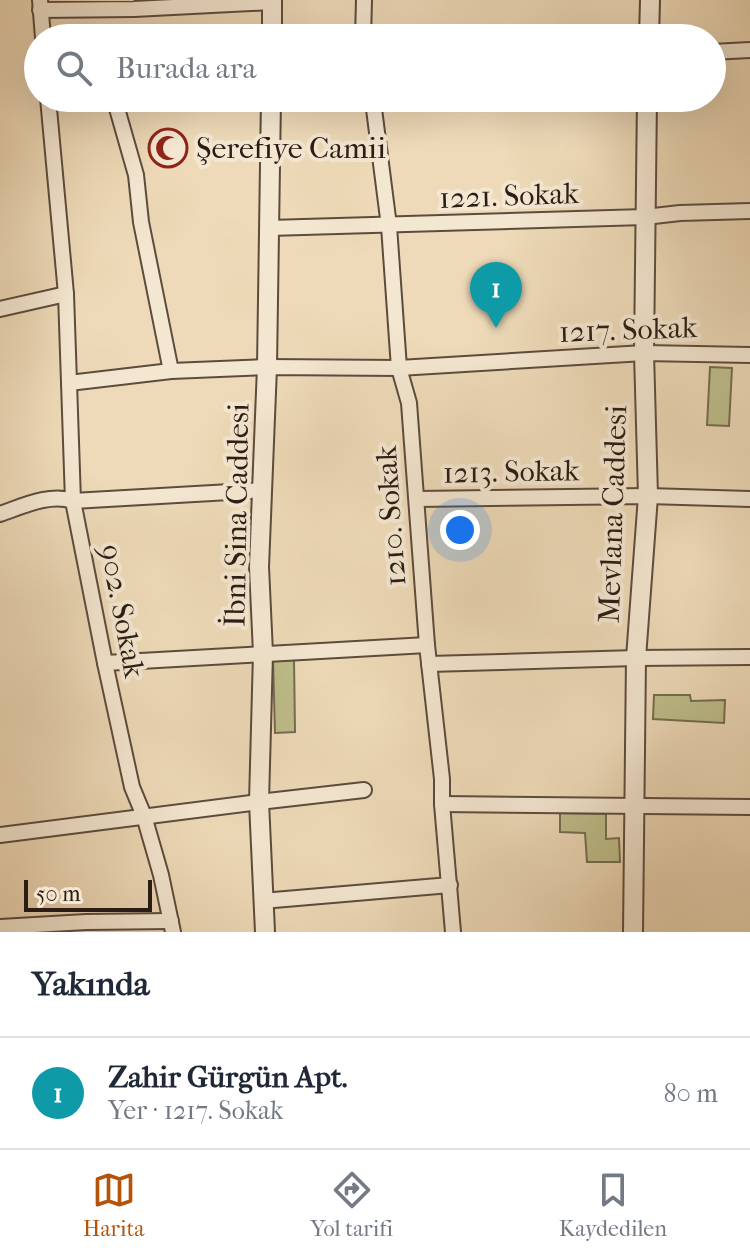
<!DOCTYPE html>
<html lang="tr">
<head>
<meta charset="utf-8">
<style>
	:root { --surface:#fff; --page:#f2f2f3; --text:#1f2937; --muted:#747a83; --line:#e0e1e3; --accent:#b45309 }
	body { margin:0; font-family:"IM FELL French Canon",serif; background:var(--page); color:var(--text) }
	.scale { position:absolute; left:24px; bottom:20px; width:128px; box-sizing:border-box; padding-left:8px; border:4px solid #2b1c15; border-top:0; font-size:22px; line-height:28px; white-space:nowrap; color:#2b1c15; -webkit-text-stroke:6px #f4e7d1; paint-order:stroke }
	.you { position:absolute; left:460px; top:530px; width:28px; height:28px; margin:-20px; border:6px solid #fff; border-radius:50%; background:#1a73e8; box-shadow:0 0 0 12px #1a73e833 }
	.badge { display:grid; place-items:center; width:52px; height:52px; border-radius:50%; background:var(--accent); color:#fff; font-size:26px; font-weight:700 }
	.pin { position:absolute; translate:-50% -66px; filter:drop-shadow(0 2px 4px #0008) }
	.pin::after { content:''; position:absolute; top:42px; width:28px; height:24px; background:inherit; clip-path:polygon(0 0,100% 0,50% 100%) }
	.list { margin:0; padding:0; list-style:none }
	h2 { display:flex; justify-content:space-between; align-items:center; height:104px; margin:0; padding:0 32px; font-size:34px }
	h2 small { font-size:26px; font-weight:400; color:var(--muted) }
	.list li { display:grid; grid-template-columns:52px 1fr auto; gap:24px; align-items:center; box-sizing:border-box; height:112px; padding:0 32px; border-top:2px solid var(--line) }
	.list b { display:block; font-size:30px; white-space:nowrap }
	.list p { margin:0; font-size:26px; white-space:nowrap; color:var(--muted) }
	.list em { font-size:26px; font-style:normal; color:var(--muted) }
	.icon { flex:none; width:44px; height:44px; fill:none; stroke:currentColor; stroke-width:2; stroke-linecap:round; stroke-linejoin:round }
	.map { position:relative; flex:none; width:750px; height:932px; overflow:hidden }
	.search { position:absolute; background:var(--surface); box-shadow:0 8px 32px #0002; left:24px; right:24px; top:24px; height:88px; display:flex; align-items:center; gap:20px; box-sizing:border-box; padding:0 28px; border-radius:44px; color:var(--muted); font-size:30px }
	.sheet { height:216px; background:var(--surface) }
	nav { display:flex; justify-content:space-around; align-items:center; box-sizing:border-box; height:112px; border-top:2px solid var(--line); background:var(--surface); font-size:22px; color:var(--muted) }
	nav a { display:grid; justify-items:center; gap:4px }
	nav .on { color:var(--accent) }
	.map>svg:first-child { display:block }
</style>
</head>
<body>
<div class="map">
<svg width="750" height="932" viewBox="0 0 750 932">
	<rect width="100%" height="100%" fill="#eedab8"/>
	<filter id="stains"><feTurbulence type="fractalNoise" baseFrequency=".0025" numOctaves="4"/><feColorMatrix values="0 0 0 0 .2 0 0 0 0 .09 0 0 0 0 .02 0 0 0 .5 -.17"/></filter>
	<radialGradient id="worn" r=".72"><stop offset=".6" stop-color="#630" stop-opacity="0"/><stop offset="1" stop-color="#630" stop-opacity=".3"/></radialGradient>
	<g fill="#bebe8b" stroke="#746d50" stroke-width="2">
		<path d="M710,367L732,368L729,426L707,425Z"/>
		<path d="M294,659L295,732L275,733L273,660Z"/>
		<path d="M654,695H690L691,701L725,700L724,723L653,719Z"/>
		<path d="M560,813L606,814V839L619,838L620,862H587L585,833L560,832Z"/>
	</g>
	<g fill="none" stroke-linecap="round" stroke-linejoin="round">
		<defs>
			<g id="minor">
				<path d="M40,0L43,38"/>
				<path d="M40,10L134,9L272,2"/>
				<path d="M363,38L364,0"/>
				<path d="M712,52L750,50"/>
				<path d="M48,98L66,294L73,501L105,663L132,787L144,816L161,875L173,932"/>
				<path d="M114,98L136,175L141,222L171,371"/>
				<path d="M371,98L374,109L389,226L399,368L409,403L427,645L442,779V804L453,932"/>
				<path d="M269,228L645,217L680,213L750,211"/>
				<path d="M0,309L66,294"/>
				<path d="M69,383L171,371L267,367L399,368L644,353L750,355"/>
				<path d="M417,499L648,496L750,499"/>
				<path d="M0,514C23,506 50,493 73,501L263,490"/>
				<path d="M105,663L427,645"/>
				<path d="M429,664L636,658L750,657"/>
				<path d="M442,804L750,807"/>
				<path d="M0,835L259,802L364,790"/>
				<path d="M262,901L450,885"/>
				<path d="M0,927L86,922L171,921"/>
			</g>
			<g id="tertiary">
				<path d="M272,38V0"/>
				<path d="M649,38L650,0"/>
				<path d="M265,932L259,802L263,653L259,567L267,367L271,98"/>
				<path d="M633,932L636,658L648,496L644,353L647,98"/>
			</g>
		</defs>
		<use href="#minor" stroke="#5c4c3e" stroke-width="18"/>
		<use href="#tertiary" stroke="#5c4c3e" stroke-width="22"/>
		<use href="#minor" stroke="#f4e7d1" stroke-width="14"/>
		<use href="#tertiary" stroke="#f4e7d1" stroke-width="18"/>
	</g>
	<defs>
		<symbol id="mosque-ring" viewBox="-11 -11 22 22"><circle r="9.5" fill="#f4e7d1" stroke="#8f2418" stroke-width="1.5"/><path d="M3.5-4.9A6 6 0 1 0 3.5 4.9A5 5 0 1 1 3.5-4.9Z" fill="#8f2418"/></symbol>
	</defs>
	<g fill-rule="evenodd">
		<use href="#mosque-ring" x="146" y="126" width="44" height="44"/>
	</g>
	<g text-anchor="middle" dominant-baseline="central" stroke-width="8" stroke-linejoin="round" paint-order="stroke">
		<g font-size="30" fill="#2b1c15" stroke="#f4e7d1" text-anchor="start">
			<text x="196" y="148">Şerefiye Camii</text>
		</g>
		<g font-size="30" fill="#2b1c15" stroke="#f4e7d1">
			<text transform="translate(509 196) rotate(-2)">1221. Sokak</text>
			<text transform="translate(628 330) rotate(-2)">1217. Sokak</text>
			<text transform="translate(511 472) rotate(-1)">1213. Sokak</text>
			<text transform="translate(613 514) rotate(-88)">Mevlana Caddesi</text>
			<text transform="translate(237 515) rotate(-89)">İbni Sina Caddesi</text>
			<text transform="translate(391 516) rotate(-94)">1210. Sokak</text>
			<text transform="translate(122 611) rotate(79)">902. Sokak</text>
		</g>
	</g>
	<rect width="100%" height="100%" filter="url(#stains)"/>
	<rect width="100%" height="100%" fill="url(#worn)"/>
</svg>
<div class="scale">50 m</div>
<div class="you"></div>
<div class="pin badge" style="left:496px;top:328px;background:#0f9aa8">1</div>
<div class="search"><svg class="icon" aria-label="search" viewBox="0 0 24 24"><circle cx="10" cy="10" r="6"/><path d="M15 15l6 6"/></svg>Burada ara</div>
</div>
<section class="sheet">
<h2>Yakında<small></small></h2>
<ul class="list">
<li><span class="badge" style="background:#0f9aa8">1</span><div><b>Zahir Gürgün Apt.</b><p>Yer · 1217. Sokak</p></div><em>80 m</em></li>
</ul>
</section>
<nav>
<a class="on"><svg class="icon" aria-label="map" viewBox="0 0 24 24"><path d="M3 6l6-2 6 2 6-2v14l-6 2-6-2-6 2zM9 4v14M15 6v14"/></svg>Harita</a>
<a><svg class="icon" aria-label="directions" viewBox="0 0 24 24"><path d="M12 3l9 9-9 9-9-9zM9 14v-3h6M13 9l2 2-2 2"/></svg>Yol tarifi</a>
<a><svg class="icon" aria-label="saved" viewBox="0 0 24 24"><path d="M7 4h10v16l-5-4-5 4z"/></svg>Kaydedilen</a>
</nav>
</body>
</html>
